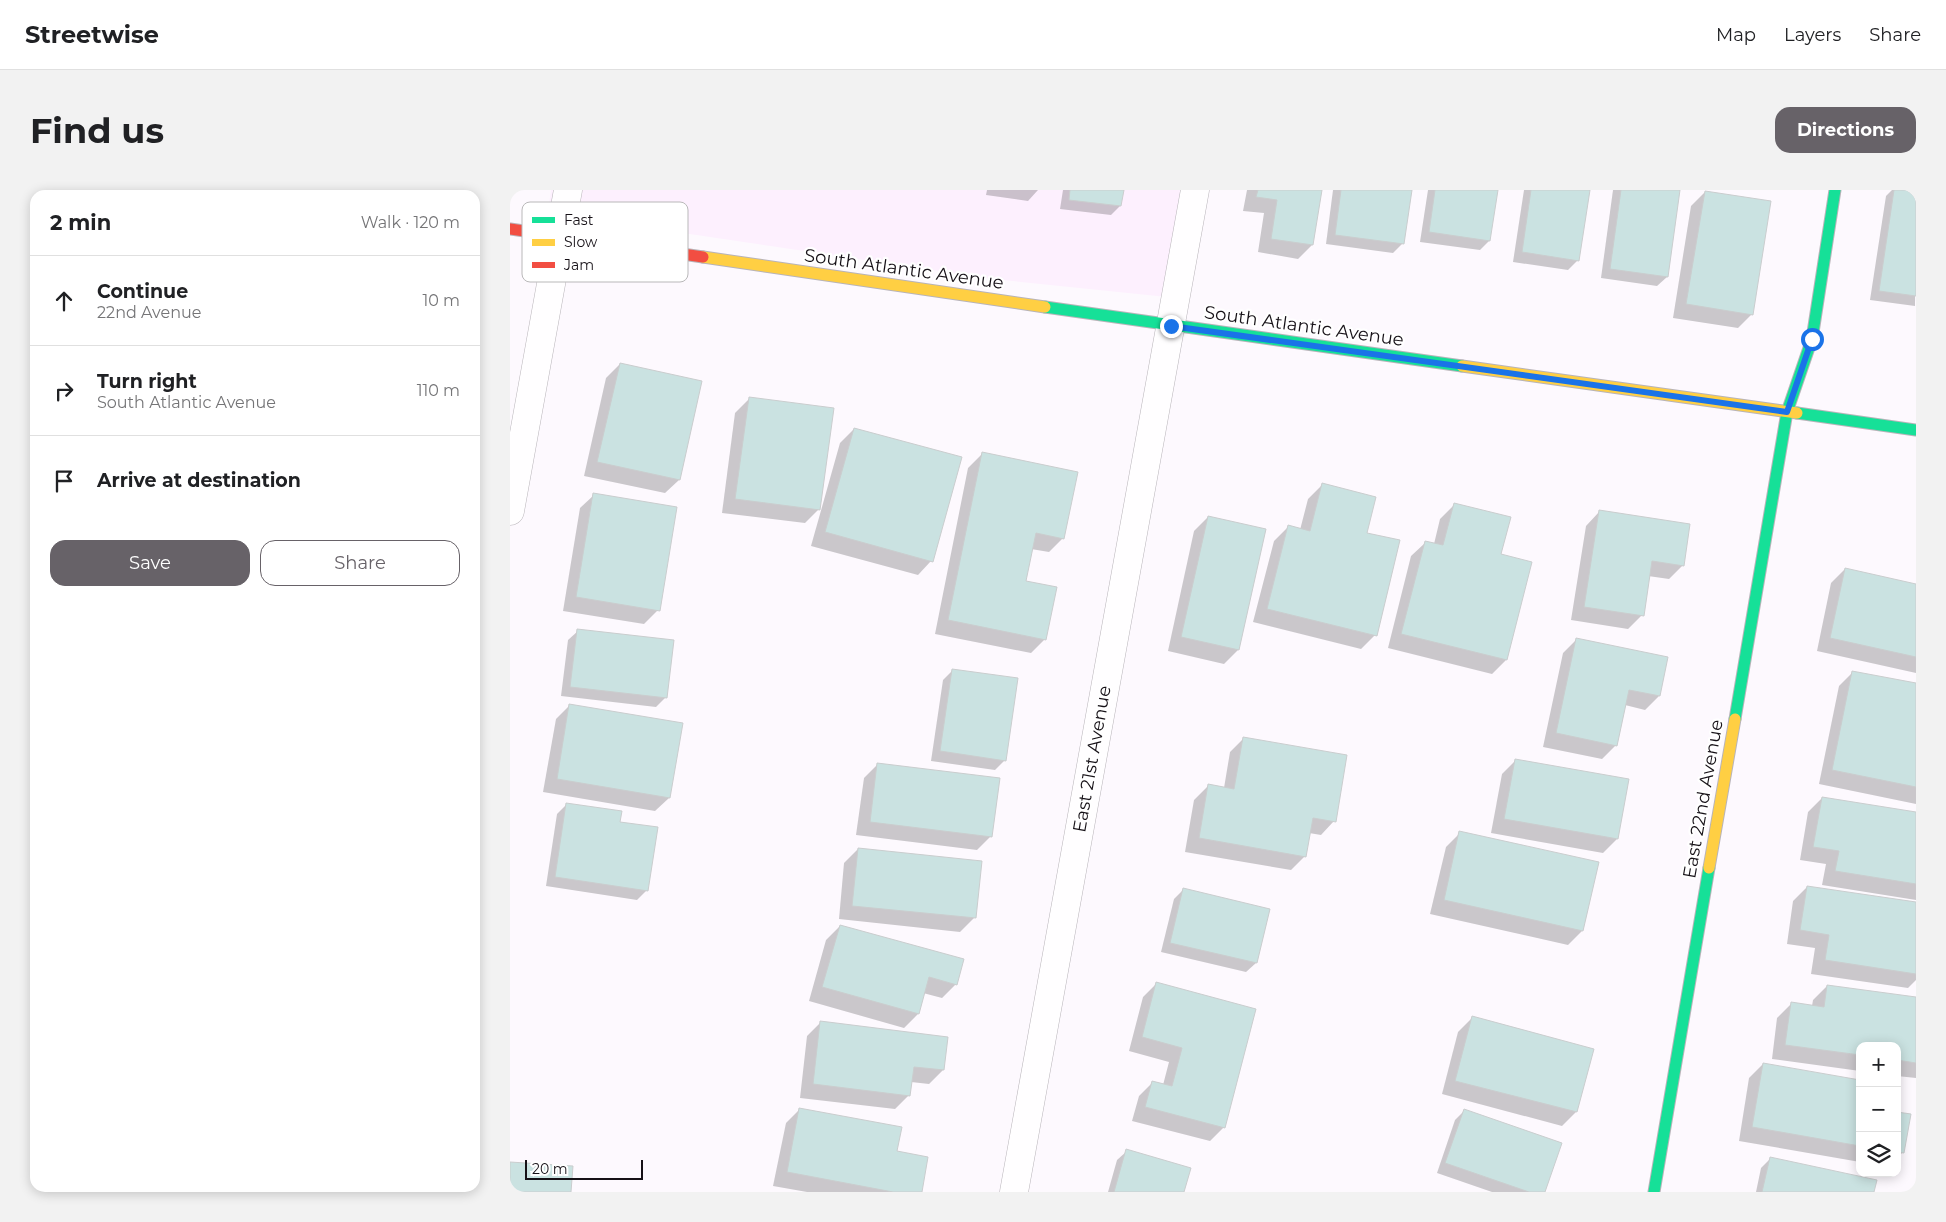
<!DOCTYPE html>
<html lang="en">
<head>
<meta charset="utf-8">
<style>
	:root { --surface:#fff; --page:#f2f2f2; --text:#202124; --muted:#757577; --line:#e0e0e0; --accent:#676268 }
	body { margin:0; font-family:Montserrat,sans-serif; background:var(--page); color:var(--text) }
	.controls { position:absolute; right:15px; bottom:15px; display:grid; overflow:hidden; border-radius:10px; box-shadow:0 2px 12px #0003 }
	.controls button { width:45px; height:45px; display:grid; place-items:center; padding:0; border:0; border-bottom:1px solid var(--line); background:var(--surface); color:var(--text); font:25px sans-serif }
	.scale { position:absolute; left:15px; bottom:12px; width:118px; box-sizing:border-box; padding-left:5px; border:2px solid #161117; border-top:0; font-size:14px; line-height:18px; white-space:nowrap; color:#161117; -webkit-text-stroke:4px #fff; paint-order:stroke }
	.stop { position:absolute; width:15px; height:15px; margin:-11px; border:4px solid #1a73e8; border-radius:50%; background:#fff }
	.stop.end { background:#1a73e8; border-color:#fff; box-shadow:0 1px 5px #0008 }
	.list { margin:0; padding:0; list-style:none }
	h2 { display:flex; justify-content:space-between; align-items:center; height:65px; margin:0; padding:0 20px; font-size:21px }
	h2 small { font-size:16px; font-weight:400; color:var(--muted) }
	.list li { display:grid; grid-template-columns:32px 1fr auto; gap:15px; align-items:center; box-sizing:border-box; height:90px; padding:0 20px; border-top:1px solid var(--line) }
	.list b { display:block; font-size:19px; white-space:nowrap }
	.list p { margin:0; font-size:16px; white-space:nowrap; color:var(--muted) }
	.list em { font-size:16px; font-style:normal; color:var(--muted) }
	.actions { display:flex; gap:10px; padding:15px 20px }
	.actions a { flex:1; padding:11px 0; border:1px solid var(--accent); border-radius:15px; text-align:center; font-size:18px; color:var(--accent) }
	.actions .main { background:var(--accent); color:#fff }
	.icon { flex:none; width:28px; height:28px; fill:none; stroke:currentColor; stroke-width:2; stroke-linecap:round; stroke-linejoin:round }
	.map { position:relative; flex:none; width:1406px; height:1002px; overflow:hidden; border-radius:15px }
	header { display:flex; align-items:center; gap:30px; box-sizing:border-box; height:70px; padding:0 25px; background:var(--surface); border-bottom:1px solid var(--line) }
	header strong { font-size:24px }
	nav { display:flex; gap:28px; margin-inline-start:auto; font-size:18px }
	.intro { display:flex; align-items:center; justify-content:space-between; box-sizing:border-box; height:120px; padding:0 30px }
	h1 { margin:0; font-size:35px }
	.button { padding:12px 22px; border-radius:15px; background:var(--accent); color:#fff; font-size:18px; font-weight:700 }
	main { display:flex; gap:30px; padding:0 30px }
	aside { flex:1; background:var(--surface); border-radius:15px; box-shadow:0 2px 12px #0003 }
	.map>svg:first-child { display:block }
</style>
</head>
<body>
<header>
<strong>Streetwise</strong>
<nav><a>Map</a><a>Layers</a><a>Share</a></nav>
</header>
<div class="intro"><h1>Find us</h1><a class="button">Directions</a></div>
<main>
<aside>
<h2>2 min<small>Walk · 120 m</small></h2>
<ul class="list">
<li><svg class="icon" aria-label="ahead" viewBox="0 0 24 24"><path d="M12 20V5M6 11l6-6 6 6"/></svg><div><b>Continue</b><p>22nd Avenue</p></div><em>10 m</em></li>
<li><svg class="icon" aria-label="right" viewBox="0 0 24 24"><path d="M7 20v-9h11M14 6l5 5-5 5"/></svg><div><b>Turn right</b><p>South Atlantic Avenue</p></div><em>110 m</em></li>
<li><svg class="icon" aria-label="arrive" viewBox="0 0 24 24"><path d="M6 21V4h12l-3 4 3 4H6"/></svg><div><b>Arrive at destination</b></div></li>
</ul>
<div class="actions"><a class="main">Save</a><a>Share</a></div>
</aside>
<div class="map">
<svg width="1406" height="1002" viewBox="0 0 1406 1002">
	<rect width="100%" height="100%" fill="#fdf9fe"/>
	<path fill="#fdf0fe" d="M41,0H678L657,107L483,89L38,23Z"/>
	<g fill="#0003">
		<path d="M477,0H528L518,11L476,5Z"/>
		<path d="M553,0H613L610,16L601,25L550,19Z"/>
		<path d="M737,0H811L802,55L788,69L748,62L754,23L733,21Z"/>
		<path d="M823,0H900L893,53L883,63L816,54Z"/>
		<path d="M918,0H987L979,51L970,60L910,52Z"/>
		<path d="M1014,0H1079L1068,70L1058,80L1003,72Z"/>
		<path d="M1103,0H1169L1157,87L1147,96L1091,88Z"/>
		<path d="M1382,0H1406L1405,116L1360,110L1376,6Z"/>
		<path d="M1195,2L1242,124L1228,138L1163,128L1181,16Z"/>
		<path d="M110,174L169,290L155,303L74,286L96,188Z"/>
		<path d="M239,209L309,319L295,333L212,323L225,223Z"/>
		<path d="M344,239L421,371L408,385L301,356L330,253Z"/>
		<path d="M472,264L553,348L539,362L521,359L515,392L535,449L521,463L425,444L458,278Z"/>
		<path d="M812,295L856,344L865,445L851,459L743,432L764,351L778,337L790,340L798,309Z"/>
		<path d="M84,305L148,420L134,434L53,421L70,318Z"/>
		<path d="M944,315L990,365L996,470L982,484L878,458L901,366L915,353L924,354L930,329Z"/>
		<path d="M1089,322L1173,375L1159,389L1138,386L1132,425L1118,439L1061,430L1076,336Z"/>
		<path d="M698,327L755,340L728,460L714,474L658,461L684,341Z"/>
		<path d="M1335,379L1406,395V483L1307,461L1321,393Z"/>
		<path d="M68,441L156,507L146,517L51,506L58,450Z"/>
		<path d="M1067,449L1149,506L1135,520L1115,515L1106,555L1092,569L1033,557L1053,463Z"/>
		<path d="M443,480L495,570L485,580L421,571L433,490Z"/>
		<path d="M1343,482L1406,495V614L1309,594L1329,496Z"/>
		<path d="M60,515L159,608L145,621L33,602L46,529Z"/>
		<path d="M734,548L824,631L811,645L799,643L795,666L781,680L675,662L684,610L698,596L714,598L720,562Z"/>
		<path d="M1006,570L1107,649L1093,663L981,643L992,584Z"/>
		<path d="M368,574L481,646L467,660L346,645L354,588Z"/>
		<path d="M1312,608L1406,624V710L1312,695L1316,674L1290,670L1298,622Z"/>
		<path d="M56,615L109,633L137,700L127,710L36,696L47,624Z"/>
		<path d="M950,643L1072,741L1058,755L920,724L936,657Z"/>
		<path d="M348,659L464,728L450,742L329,729L334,673Z"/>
		<path d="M1297,697L1406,714V790L1398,798L1301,784L1305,758L1277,754L1283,711Z"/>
		<path d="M673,700L746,773L736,782L651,762L664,709Z"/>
		<path d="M330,736L446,794L432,808L413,803L408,824L394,838L299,811L316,750Z"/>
		<path d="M647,793L714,937L700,951L622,931L629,906L643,892L653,895L659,872L619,861L633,807Z"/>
		<path d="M1317,796L1406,808V888L1387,886V856H1350V881L1262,869L1267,828L1281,814L1302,816L1303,810Z"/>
		<path d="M962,828L1066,922L1052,936L932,904L948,842Z"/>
		<path d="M311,832L437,848L433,880L419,894L401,892L399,905L385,919L290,908L297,846Z"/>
		<path d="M1253,874L1350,891V972L1229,951L1239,888Z"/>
		<path d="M290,919L385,962L411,1002H297L263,996L276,933Z"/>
		<path d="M954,921L1034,1002H982L927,983L945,930Z"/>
		<path d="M1387,923L1392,963L1387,968Z"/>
		<path d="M617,961L673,1002H598L607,970Z"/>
		<path d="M1261,968L1363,1002H1246L1251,978Z"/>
	</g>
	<g fill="#cae2e1" stroke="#cacdce">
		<path d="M560,0H614L611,16L559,10Z"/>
		<path d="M748,0H812L803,55L761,49L767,10L746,7Z"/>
		<path d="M831,0H902L894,54L825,45Z"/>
		<path d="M925,0H988L980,51L919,42Z"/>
		<path d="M1021,0H1080L1069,71L1012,62Z"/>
		<path d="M1111,0H1170L1158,87L1100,79Z"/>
		<path d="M1384,0H1406V106L1369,101Z"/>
		<path d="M1195,1L1261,11L1243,125L1176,114Z"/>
		<path d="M110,173L192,191L170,290L87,272Z"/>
		<path d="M239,207L324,218L310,320L225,309Z"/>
		<path d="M344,238L452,267L423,372L315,342Z"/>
		<path d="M472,262L568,282L554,349L526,343L516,391L547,397L536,450L438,430Z"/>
		<path d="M812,293L866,307L857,343L890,350L867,446L757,419L778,335L800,341Z"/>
		<path d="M83,303L167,317L150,421L66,407Z"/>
		<path d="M944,313L1001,327L991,364L1022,372L997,470L891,444L915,351L933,355Z"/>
		<path d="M1089,320L1180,334L1174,376L1142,371L1134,426L1074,417Z"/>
		<path d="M698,326L756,339L729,460L671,447Z"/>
		<path d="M1335,378L1406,394V467L1320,448Z"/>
		<path d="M67,439L164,450L157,508L60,497Z"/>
		<path d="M1066,448L1158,467L1150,506L1119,500L1107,556L1046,543Z"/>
		<path d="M442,479L508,488L496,571L430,561Z"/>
		<path d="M1342,481L1406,493V597L1322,580Z"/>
		<path d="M59,514L173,533L160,608L47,589Z"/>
		<path d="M733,547L837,565L826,632L803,628L796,667L689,648L698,594L724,599Z"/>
		<path d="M1005,569L1119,589L1108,649L994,629Z"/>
		<path d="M367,573L490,588L482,647L360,632Z"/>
		<path d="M1312,607L1406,622V694L1325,681L1329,661L1303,657Z"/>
		<path d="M56,613L112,621L110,632L148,637L138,701L45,687Z"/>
		<path d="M949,641L1089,672L1073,741L934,710Z"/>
		<path d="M348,658L472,671L466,728L342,716Z"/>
		<path d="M1297,696L1406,712V784L1315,770L1319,745L1290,740Z"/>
		<path d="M673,698L760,719L747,773L660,753Z"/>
		<path d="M330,735L454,769L447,795L419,787L409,824L312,797Z"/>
		<path d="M646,792L746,819L715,938L635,917L642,891L662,896L672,858L632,847Z"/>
		<path d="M1317,795L1406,807V873L1387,870V856H1350V865L1275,855L1281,812L1314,817Z"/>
		<path d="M962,826L1084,859L1067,922L945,891Z"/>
		<path d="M310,831L438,847L434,880L404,877L400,906L303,894Z"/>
		<path d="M1253,873L1350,890V956L1242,937Z"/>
		<path d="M289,918L392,937L387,961L418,967L412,1002H383L277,982Z"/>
		<path d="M954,919L1052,953L1035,1002H1019L935,973Z"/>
		<path d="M1387,922L1401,924L1394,963L1387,962Z"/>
		<path d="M616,959L681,978L674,1002H604Z"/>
		<path d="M1260,967L1367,990L1364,1002H1252Z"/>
		<path d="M0,972L63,976L61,1002H0Z"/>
	</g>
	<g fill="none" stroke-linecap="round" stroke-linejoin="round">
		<defs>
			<g id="street">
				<path d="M0,321L58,0"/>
				<path d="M504,1002L685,0"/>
			</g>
			<g id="fast">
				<path d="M535,117L952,176"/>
				<path d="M1287,223L1406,240"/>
				<path d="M1225,529L1277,222L1302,149L1325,0"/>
				<path d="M1144,1002L1199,678"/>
			</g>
			<g id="slow">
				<path d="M193,67L535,117"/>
				<path d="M952,176L1287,223"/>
				<path d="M1199,678L1225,529"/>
			</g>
			<path id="jam" d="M0,39L193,67"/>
		</defs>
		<use href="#street" stroke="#b8b4b9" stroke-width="29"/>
		<use href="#fast" stroke="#b8b4b9" stroke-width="13"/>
		<use href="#slow" stroke="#b8b4b9" stroke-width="13"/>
		<use href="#jam" stroke="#b8b4b9" stroke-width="13"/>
		<use href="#street" stroke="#fffeff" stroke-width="28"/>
		<use href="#fast" stroke="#16e098" stroke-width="11"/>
		<use href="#slow" stroke="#ffcf43" stroke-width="11"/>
		<use href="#jam" stroke="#f24e42" stroke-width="11"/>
	</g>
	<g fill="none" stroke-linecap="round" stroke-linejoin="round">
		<path stroke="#1a73e8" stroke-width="6" d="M661,136L1277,222L1302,149"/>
	</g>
	<g text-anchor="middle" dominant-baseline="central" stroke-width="4.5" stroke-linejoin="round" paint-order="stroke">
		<g font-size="18" fill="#161117" stroke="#fff">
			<text transform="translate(394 79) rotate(8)">South Atlantic Avenue</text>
			<text transform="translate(794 136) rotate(8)">South Atlantic Avenue</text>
			<text transform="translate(582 569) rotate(-80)">East 21st Avenue</text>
			<text transform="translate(1193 609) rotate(-80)">East 22nd Avenue</text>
		</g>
	</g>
	<rect x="12" y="12" width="166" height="80" rx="8" fill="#fff" stroke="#b9b8b9" stroke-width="1"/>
	<rect x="22" y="27" width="23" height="6" fill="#16e098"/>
	<rect x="22" y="49" width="23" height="7" fill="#ffcf43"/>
	<rect x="22" y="72" width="23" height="6" fill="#f24e42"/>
	<g font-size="14" fill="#161117">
		<text x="54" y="35">Fast</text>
		<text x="54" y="57">Slow</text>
		<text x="54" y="80">Jam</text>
	</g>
</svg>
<div class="controls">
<button>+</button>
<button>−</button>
<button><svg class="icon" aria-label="layers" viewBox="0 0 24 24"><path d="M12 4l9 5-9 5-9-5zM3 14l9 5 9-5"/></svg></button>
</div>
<div class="scale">20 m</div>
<div class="stop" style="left:1302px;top:149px"></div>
<div class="stop end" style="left:661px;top:136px"></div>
</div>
</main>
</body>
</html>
